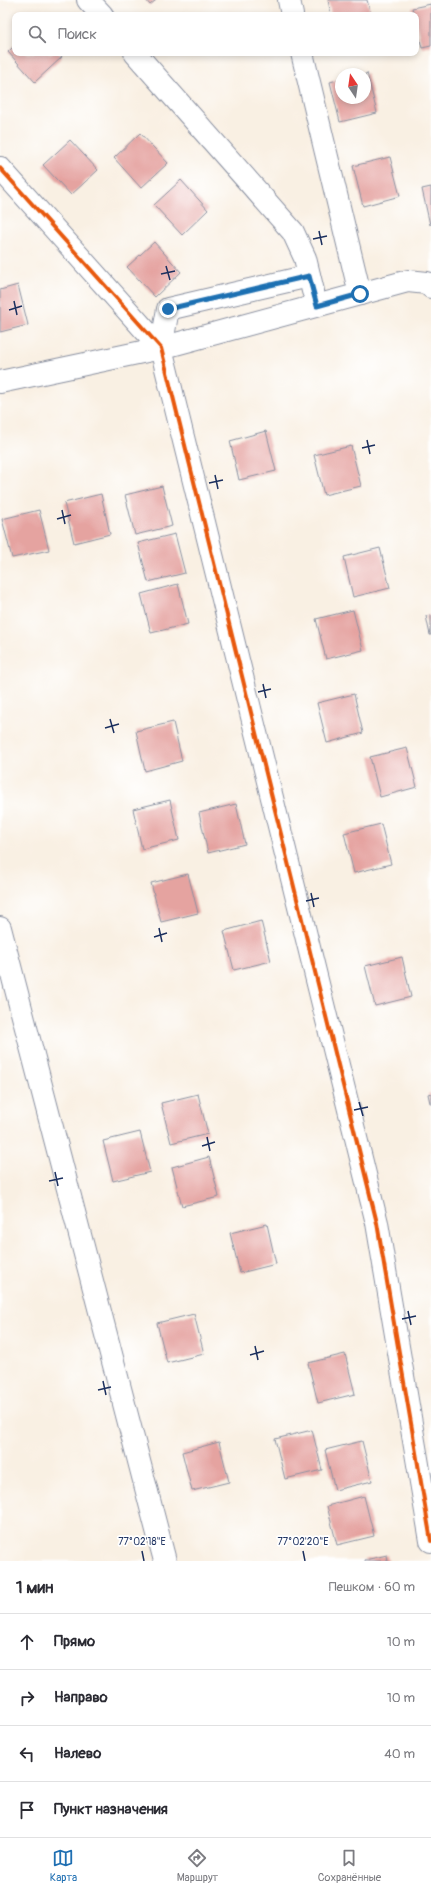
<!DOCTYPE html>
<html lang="ru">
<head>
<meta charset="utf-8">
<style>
	:root { --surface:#fff; --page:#f2f2f3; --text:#2b2b33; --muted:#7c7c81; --line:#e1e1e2; --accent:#1f6fb2 }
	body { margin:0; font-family:Pangolin,sans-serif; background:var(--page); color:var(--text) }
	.compass { position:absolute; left:335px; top:68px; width:36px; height:36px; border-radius:50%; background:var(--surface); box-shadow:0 2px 6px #0003; rotate:347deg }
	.stop { position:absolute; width:12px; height:12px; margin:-9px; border:3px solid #1f6fb2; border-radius:50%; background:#fff }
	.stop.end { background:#1f6fb2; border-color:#fff; box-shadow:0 1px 4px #0008 }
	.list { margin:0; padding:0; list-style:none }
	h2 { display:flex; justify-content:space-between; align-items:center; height:52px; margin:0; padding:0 16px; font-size:17px }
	h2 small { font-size:13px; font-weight:400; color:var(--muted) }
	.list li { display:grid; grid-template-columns:26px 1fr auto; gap:12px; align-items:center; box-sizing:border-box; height:56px; padding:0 16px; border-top:1px solid var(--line) }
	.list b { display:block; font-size:15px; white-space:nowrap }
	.list em { font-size:13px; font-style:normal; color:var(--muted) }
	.icon { flex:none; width:22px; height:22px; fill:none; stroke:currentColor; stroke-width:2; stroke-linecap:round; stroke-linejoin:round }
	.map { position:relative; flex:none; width:431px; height:1561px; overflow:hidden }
	.search { position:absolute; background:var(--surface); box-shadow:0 2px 6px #0003; left:12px; right:12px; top:12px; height:44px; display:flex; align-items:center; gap:10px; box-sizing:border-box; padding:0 14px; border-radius:8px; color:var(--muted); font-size:15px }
	.sheet { height:276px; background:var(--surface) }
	nav { display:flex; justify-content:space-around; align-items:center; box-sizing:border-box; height:56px; border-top:1px solid var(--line); background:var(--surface); font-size:11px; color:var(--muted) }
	nav a { display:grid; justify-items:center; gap:2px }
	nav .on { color:var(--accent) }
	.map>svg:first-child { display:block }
</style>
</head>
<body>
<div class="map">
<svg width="431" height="1561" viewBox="0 0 431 1561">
	<rect width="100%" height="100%" fill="#fff"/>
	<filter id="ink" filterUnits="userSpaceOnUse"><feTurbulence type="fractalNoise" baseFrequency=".025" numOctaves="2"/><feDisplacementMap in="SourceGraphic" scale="8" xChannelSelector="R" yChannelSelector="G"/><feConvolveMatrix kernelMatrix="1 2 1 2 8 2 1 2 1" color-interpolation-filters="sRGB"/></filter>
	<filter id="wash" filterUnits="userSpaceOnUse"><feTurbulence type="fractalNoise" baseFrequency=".012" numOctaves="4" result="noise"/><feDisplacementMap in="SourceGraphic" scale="16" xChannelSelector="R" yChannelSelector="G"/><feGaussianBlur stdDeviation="0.9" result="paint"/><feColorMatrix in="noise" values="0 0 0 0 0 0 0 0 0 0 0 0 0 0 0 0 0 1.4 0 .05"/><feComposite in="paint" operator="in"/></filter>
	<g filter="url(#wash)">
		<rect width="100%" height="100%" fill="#f9f0e3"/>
		<g id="blocks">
			<g fill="#e5a3a0">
				<path d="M146,0H156L150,5Z"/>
				<path d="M328,0H367L371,15H331Z"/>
				<path d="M431,4V46L422,48L416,23V15H414L412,8Z"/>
				<path d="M15,45V53H59L62,57L35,82L8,52Z"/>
				<path d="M367,73L377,113L340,122L330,82L341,79V98H365V74Z"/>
				<path d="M140,133L168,163L141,188L114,158Z"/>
				<path d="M70,140L98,170L71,195L43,165Z"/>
				<path d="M390,157L400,196L363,206L353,166Z"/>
				<path d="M181,180L208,210L182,235L154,205Z"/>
				<path d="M431,187V224L430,225L422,189Z"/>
				<path d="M154,242L181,272L155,297L127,267Z"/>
				<path d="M18,285L28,325L0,332V290Z"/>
				<path d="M266,431L276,471L239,480L230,441Z"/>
				<path d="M351,446L361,486L324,495L314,455Z"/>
				<path d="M162,486L172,526L135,535L125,495Z"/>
				<path d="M101,494L110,534L74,543L64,503Z"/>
				<path d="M39,510L49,550L12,558L2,519Z"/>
				<path d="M175,534L185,573L148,582L138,543Z"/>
				<path d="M380,548L390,588L353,597L344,557Z"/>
				<path d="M178,584L188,624L151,633L141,594Z"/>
				<path d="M353,610L363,650L326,659L316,619Z"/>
				<path d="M431,615V635H430L426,616Z"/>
				<path d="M354,694L363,733L327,743L317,703Z"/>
				<path d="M173,722L182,761L145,771L136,731Z"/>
				<path d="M407,748L417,787L380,797L370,757Z"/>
				<path d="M170,800L179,840L142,849L133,809Z"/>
				<path d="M236,804L245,844L208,853L199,813Z"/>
				<path d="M381,824L391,864L354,873L344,833Z"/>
				<path d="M188,874L198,913L161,922L151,883Z"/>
				<path d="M261,921L271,961L234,970L224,931Z"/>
				<path d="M402,957L411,997L375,1006L365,966Z"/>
				<path d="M431,1093V1103H430L428,1094Z"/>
				<path d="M198,1094L208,1134L171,1143L161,1103Z"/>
				<path d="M140,1132L150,1172L113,1181L103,1141Z"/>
				<path d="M209,1157L219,1197L182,1206L172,1167Z"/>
				<path d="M267,1224L276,1264L240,1273L230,1233Z"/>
				<path d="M194,1314L204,1354L167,1363L157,1323Z"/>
				<path d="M345,1354L355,1394L318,1403L308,1363Z"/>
				<path d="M312,1430L322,1470L285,1479L275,1439Z"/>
				<path d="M362,1441L372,1481L335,1490L325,1450Z"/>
				<path d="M219,1442L229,1482L192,1491L182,1452Z"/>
				<path d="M364,1496L374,1536L337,1545L327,1506Z"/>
				<path d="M387,1555L388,1561H365V1560Z"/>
			</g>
		</g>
	</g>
	<g filter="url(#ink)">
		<use href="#blocks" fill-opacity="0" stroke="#8a90a0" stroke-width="1"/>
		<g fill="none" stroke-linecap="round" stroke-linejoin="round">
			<defs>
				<g id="minor">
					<path d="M88,0L102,15"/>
					<path d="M289,0L292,15"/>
					<path d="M135,53L293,232L305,258L313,291"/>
					<path d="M302,53L360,294"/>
					<path d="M0,168L161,348"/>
					<path d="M309,276L168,309L161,348L377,1223L431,1541"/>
					<path d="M0,382L161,348L408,281L427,283L431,287"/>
					<path d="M0,928L165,1561"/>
				</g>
			</defs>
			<use href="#minor" stroke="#8a90a0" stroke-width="24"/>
			<use href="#minor" stroke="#fff" stroke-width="22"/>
			<defs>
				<path id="cycleway" d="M0,168L161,348L377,1223L431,1541"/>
			</defs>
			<use href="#cycleway" stroke="#fff" stroke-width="6"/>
			<use href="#cycleway" stroke="#e8590c" stroke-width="4"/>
		</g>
	</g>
	<g fill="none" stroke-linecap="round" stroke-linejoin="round" filter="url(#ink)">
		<path stroke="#1f6fb2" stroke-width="5" d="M168,309L309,276L317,306L360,294"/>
	</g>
	<path fill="none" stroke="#1b2f5e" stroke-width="1.5" d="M319,231L322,245M313,239L327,236M166,266L170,280M161,274L175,271M14,301L17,315M9,310L22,306M367,440L370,454M362,448L375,445M215,475L218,489M209,483L223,480M62,510L65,524M57,519L71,515M263,684L266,698M258,692L271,689M110,719L114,733M105,728L119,724M311,893L314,907M306,901L319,898M159,928L162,942M154,937L167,933M359,1102L363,1116M354,1110L368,1107M207,1137L210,1151M202,1146L215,1142M55,1172L58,1186M49,1181L63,1178M408,1311L411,1325M402,1319L416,1316M255,1346L258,1360M250,1355L264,1351M103,1381L106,1395M98,1390L111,1387M142,1551L144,1561M303,1551L305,1561"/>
	<g font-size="10" text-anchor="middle" fill="#1b2f5e" stroke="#fff" stroke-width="3.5" stroke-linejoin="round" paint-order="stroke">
		<text x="142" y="1545">77°02'18"E</text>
		<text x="303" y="1545">77°02'20"E</text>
	</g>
</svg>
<svg class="compass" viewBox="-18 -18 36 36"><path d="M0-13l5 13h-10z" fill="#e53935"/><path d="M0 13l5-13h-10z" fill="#7c7c81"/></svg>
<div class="stop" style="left:360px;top:294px"></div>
<div class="stop end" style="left:168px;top:309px"></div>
<div class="search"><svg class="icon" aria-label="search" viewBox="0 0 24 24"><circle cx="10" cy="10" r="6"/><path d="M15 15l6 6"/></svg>Поиск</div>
</div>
<section class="sheet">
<h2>1 мин<small>Пешком · 60 m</small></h2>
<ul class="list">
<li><svg class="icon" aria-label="ahead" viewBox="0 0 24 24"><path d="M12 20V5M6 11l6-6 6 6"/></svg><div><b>Прямо</b></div><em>10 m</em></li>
<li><svg class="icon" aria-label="right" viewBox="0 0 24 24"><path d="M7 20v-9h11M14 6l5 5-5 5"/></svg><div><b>Направо</b></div><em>10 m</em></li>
<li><svg class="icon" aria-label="left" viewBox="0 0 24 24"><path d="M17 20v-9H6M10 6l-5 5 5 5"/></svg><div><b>Налево</b></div><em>40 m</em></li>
<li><svg class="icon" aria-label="arrive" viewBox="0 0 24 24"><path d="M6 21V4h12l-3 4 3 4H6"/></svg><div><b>Пункт назначения</b></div></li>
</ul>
</section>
<nav>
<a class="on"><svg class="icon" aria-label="map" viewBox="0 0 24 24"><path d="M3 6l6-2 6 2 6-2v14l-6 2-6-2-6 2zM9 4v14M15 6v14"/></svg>Карта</a>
<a><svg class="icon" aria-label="directions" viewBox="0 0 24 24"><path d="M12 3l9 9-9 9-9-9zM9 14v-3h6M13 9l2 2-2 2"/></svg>Маршрут</a>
<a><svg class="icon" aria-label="saved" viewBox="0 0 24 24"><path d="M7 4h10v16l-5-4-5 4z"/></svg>Сохранённые</a>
</nav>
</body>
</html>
